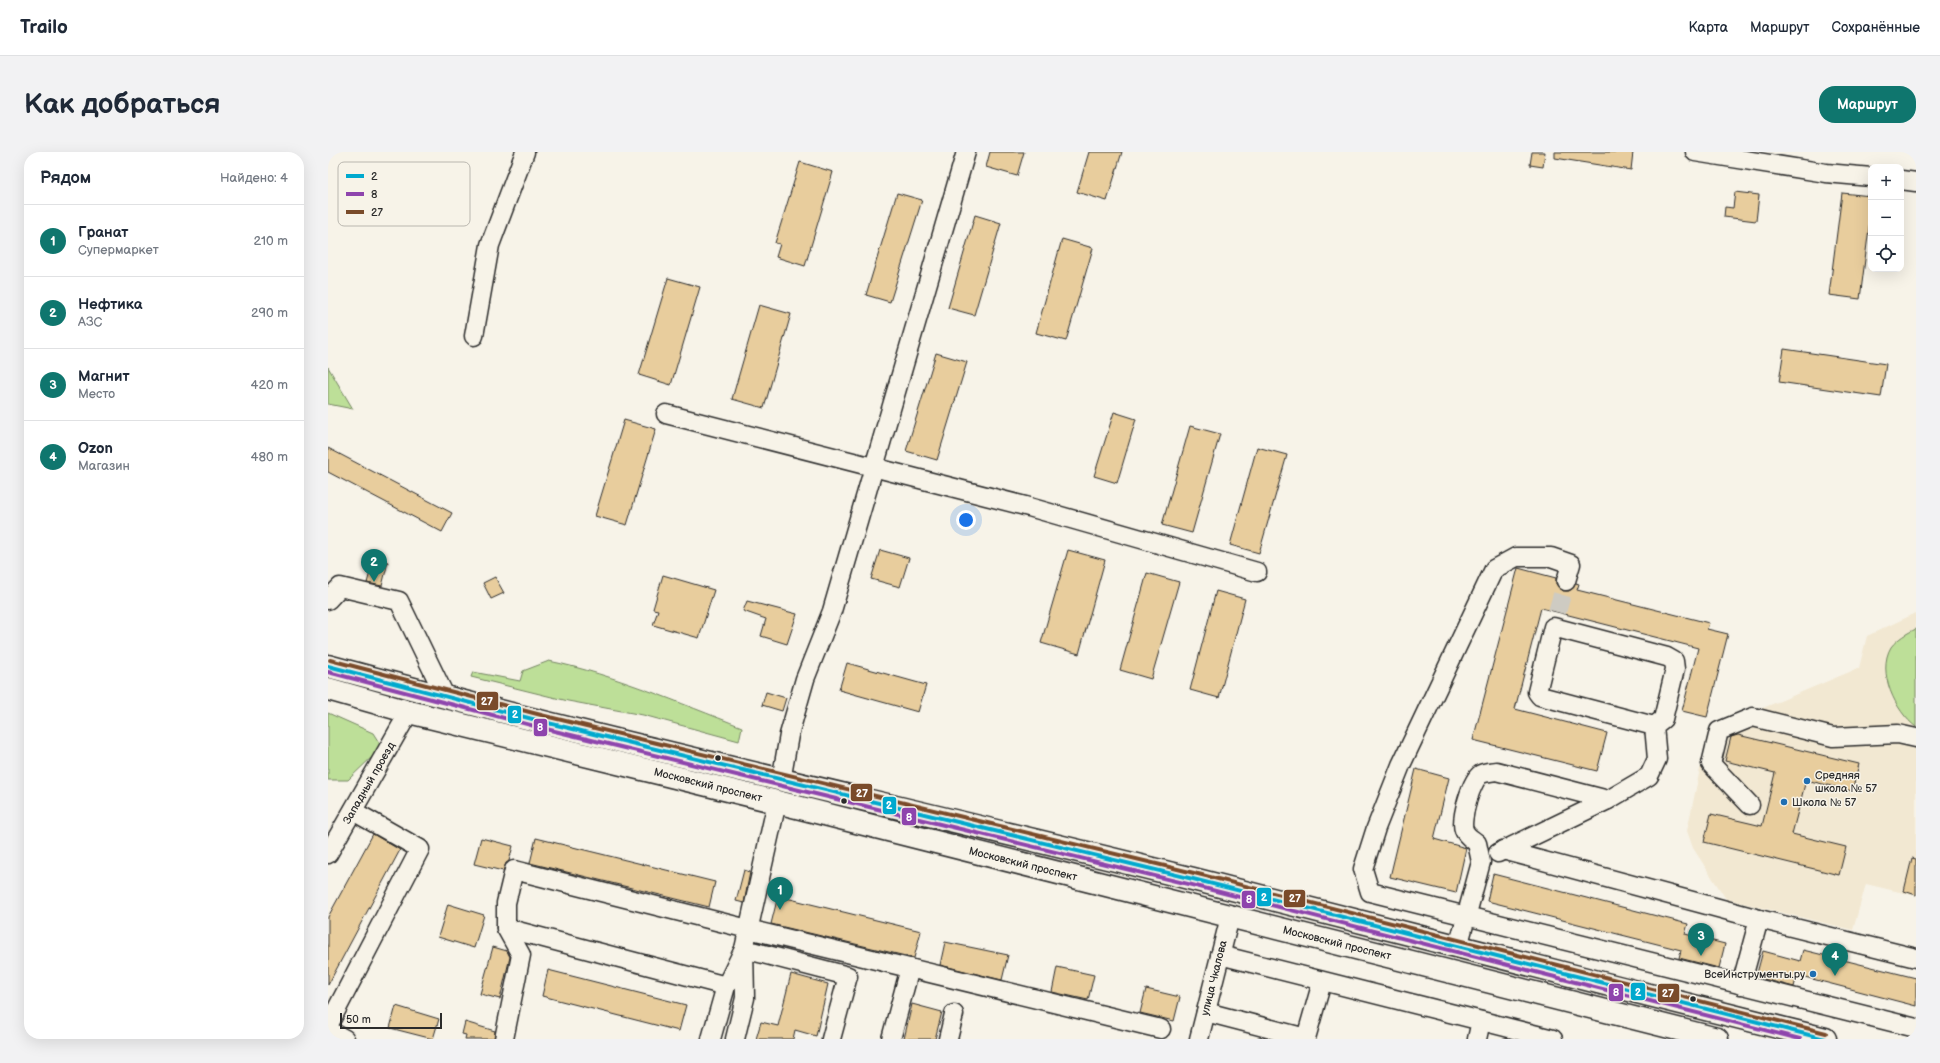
<!DOCTYPE html>
<html lang="ru">
<head>
<meta charset="utf-8">
<style>
	:root { --surface:#fff; --page:#f2f2f3; --text:#1f2937; --muted:#747a83; --line:#e0e1e3; --accent:#0f766e }
	body { margin:0; font-family:"Balsamiq Sans",sans-serif; background:var(--page); color:var(--text) }
	.controls { position:absolute; right:12px; top:12px; display:grid; overflow:hidden; border-radius:8px; box-shadow:0 4px 16px #0002 }
	.controls button { width:36px; height:36px; display:grid; place-items:center; padding:0; border:0; border-bottom:1px solid var(--line); background:var(--surface); color:var(--text); font:20px sans-serif }
	.scale { position:absolute; left:12px; bottom:10px; width:102px; box-sizing:border-box; padding-left:4px; border:2px solid #2b2b2b; border-top:0; font-size:11px; line-height:14px; white-space:nowrap; color:#2b2b2b; -webkit-text-stroke:3px #f7f3e8; paint-order:stroke }
	.you { position:absolute; left:638px; top:368px; width:14px; height:14px; margin:-10px; border:3px solid #fff; border-radius:50%; background:#1a73e8; box-shadow:0 0 0 6px #1a73e833 }
	.badge { display:grid; place-items:center; width:26px; height:26px; border-radius:50%; background:var(--accent); color:#fff; font-size:13px; font-weight:700 }
	.pin { position:absolute; translate:-50% -33px; filter:drop-shadow(0 1px 2px #0008) }
	.pin::after { content:''; position:absolute; top:21px; width:14px; height:12px; background:inherit; clip-path:polygon(0 0,100% 0,50% 100%) }
	.list { margin:0; padding:0; list-style:none }
	h2 { display:flex; justify-content:space-between; align-items:center; height:52px; margin:0; padding:0 16px; font-size:17px }
	h2 small { font-size:13px; font-weight:400; color:var(--muted) }
	.list li { display:grid; grid-template-columns:26px 1fr auto; gap:12px; align-items:center; box-sizing:border-box; height:72px; padding:0 16px; border-top:1px solid var(--line) }
	.list b { display:block; font-size:15px; white-space:nowrap }
	.list p { margin:0; font-size:13px; white-space:nowrap; color:var(--muted) }
	.list em { font-size:13px; font-style:normal; color:var(--muted) }
	.icon { flex:none; width:22px; height:22px; fill:none; stroke:currentColor; stroke-width:2; stroke-linecap:round; stroke-linejoin:round }
	.map { position:relative; flex:none; width:1588px; height:887px; overflow:hidden; border-radius:16px }
	header { display:flex; align-items:center; gap:24px; box-sizing:border-box; height:56px; padding:0 20px; background:var(--surface); border-bottom:1px solid var(--line) }
	header strong { font-size:19px }
	nav { display:flex; gap:22px; margin-inline-start:auto; font-size:14px }
	.intro { display:flex; align-items:center; justify-content:space-between; box-sizing:border-box; height:96px; padding:0 24px }
	h1 { margin:0; font-size:28px }
	.button { padding:10px 18px; border-radius:16px; background:var(--accent); color:#fff; font-size:14px; font-weight:700 }
	main { display:flex; gap:24px; padding:0 24px }
	aside { flex:1; background:var(--surface); border-radius:16px; box-shadow:0 4px 16px #0002 }
	.map>svg:first-child { display:block }
</style>
</head>
<body>
<header>
<strong>Trailo</strong>
<nav><a>Карта</a><a>Маршрут</a><a>Сохранённые</a></nav>
</header>
<div class="intro"><h1>Как добраться</h1><a class="button">Маршрут</a></div>
<main>
<aside>
<h2>Рядом<small>Найдено: 4</small></h2>
<ul class="list">
<li><span class="badge">1</span><div><b>Гранат</b><p>Супермаркет</p></div><em>210 m</em></li>
<li><span class="badge">2</span><div><b>Нефтика</b><p>АЗС</p></div><em>290 m</em></li>
<li><span class="badge">3</span><div><b>Магнит</b><p>Место</p></div><em>420 m</em></li>
<li><span class="badge">4</span><div><b>Ozon</b><p>Магазин</p></div><em>480 m</em></li>
</ul>
</aside>
<div class="map">
<svg width="1588" height="887" viewBox="0 0 1588 887">
	<rect width="100%" height="100%" fill="#f7f3e8"/>
	<filter id="ink" filterUnits="userSpaceOnUse"><feTurbulence type="fractalNoise" baseFrequency=".025" numOctaves="2"/><feDisplacementMap in="SourceGraphic" scale="8" xChannelSelector="R" yChannelSelector="G"/><feConvolveMatrix kernelMatrix="1 2 1 2 8 2 1 2 1" color-interpolation-filters="sRGB"/></filter>
	<g filter="url(#ink)">
		<path fill="#f2e8d2" d="M1588,461V744L1538,732L1525,778L1398,747L1365,696L1359,679L1380,579L1531,516L1539,484Z"/>
		<g fill="#bddf98" stroke="#748562">
			<path d="M0,215L25,257L0,252Z"/>
			<path d="M1588,477V575C1568,560 1548,520 1563,495C1569,487 1579,481 1588,477Z"/>
			<path d="M221,509C288,523 351,551 414,575L411,589L315,563L240,549L143,525L145,520L192,529L195,519Z"/>
			<path d="M0,561L45,581L52,592L47,602L20,628H0Z"/>
		</g>
		<g fill="#e8cd9d" stroke="#2b2b2b">
			<path d="M662,0H696L689,24L658,15Z"/>
			<path d="M761,0H794L779,49L749,40Z"/>
			<path d="M1204,0H1217L1215,15L1202,13Z"/>
			<path d="M1227,0H1305L1303,18L1227,6Z"/>
			<path d="M472,10L505,20L477,114L448,105L452,92L447,91Z"/>
			<path d="M1407,40L1431,43L1428,69L1396,65L1397,55L1405,56Z"/>
			<path d="M569,41L594,48L562,150L538,143Z"/>
			<path d="M1514,41L1543,44V60L1532,147L1501,143Z"/>
			<path d="M647,63L673,71L646,163L620,156Z"/>
			<path d="M734,87L765,96L738,189L708,181Z"/>
			<path d="M340,126L372,135L343,233L311,223Z"/>
			<path d="M431,153L463,162L436,256L404,247Z"/>
			<path d="M1456,197L1558,212L1553,245L1451,230Z"/>
			<path d="M608,201L639,210L609,308L578,299Z"/>
			<path d="M786,260L808,267L789,331L766,324Z"/>
			<path d="M296,268L328,277L299,373L267,364Z"/>
			<path d="M862,274L892,282L864,381L834,373Z"/>
			<path d="M929,295L959,303L931,401L902,393Z"/>
			<path d="M0,296L124,361L114,380L0,320Z"/>
			<path d="M552,398L581,406L572,435L543,427Z"/>
			<path d="M740,398L777,408L751,502L713,491Z"/>
			<path d="M46,406L60,410L54,434L39,431Z"/>
			<path d="M1190,416L1228,426V432L1235,439H1241L1245,436L1248,431L1251,432L1249,438L1381,471L1379,477L1400,482L1379,565L1354,559L1370,496L1213,456L1187,557L1279,581L1269,619L1145,588Z"/>
			<path d="M819,421L851,430L823,527L792,518Z"/>
			<path d="M335,423L386,438L371,486L325,473L330,458L325,457Z"/>
			<path d="M167,425L176,441L163,447L155,431Z"/>
			<path d="M888,439L917,447L891,546L862,538Z"/>
			<path d="M419,449L469,462L459,492L433,484L438,467L415,459Z"/>
			<path d="M519,511L598,533L590,560L511,538Z"/>
			<path d="M438,540L458,546L454,559L434,553Z"/>
			<path d="M1410,583L1531,612L1524,639L1478,628L1464,682L1518,695L1511,723L1376,690L1383,662L1434,674L1447,621L1397,609L1403,585Z"/>
			<path d="M1088,617L1121,626L1106,687L1138,696L1128,741L1062,725Z"/>
			<path d="M45,682L72,698L0,833V765Z"/>
			<path d="M153,686L185,694L181,709L178,711L175,719L146,712Z"/>
			<path d="M208,686L387,730L381,755L202,711Z"/>
			<path d="M1584,706L1588,707V743L1576,739Z"/>
			<path d="M416,718L422,720L416,751L408,749Z"/>
			<path d="M1165,722L1360,772L1357,782L1397,792L1391,816L1351,806L1353,798L1159,749Z"/>
			<path d="M450,744L593,779L586,806L443,772Z"/>
			<path d="M120,752L156,763L146,796L110,785Z"/>
			<path d="M617,790L680,803L674,828L612,813Z"/>
			<path d="M165,795L179,799L182,805L172,847L152,842Z"/>
			<path d="M1475,798L1588,826V854L1469,823L1466,835L1428,825L1435,799L1472,809Z"/>
			<path d="M729,815L766,823L760,848L724,840Z"/>
			<path d="M220,818L358,853L351,879L214,844Z"/>
			<path d="M463,822L500,832L488,884L467,878L465,887H428L433,870L450,874Z"/>
			<path d="M818,837L852,845L846,869L812,861Z"/>
			<path d="M584,852L614,860L607,887H576Z"/>
			<path d="M68,854L111,867L105,887L62,876Z"/>
			<path d="M137,870L167,879L166,887H137L138,883L134,882Z"/>
		</g>
		<g fill="none" stroke-linecap="round" stroke-linejoin="round">
			<path stroke="#cecbc2" stroke-width="18" stroke-dasharray="18 9" stroke-linecap="butt" d="M1229,460L1238,429"/>
			<defs>
				<g id="minor">
					<path d="M1367,0L1498,21L1543,25"/>
					<path d="M1573,28L1588,30"/>
					<path d="M146,184L162,93L197,0"/>
					<path d="M338,262L701,355L929,420"/>
					<path d="M1238,429L1243,412L1223,405H1188L1166,417L1073,613L1048,676L1035,717L1042,740L1588,876"/>
					<path d="M0,448L12,435L71,449L118,546"/>
					<path d="M453,629L461,583L477,527L504,459L638,0"/>
					<path d="M1422,653L1383,612L1391,579L1425,565L1505,585L1570,582L1588,586"/>
					<path d="M1175,698L1431,767L1588,806"/>
					<path d="M1170,701L1280,648"/>
					<path d="M0,702L81,560"/>
					<path d="M178,776L398,834"/>
					<path d="M1130,795L1153,710L1149,691C1144,687 1138,684 1136,678C1132,668 1143,628 1153,622C1158,620 1163,620 1168,619L1280,648L1321,624L1329,607L1326,574L1212,544L1209,540L1225,475L1339,505L1346,509L1347,517L1335,567L1326,574"/>
					<path d="M892,803L1225,887"/>
					<path d="M1413,833L1431,767"/>
					<path d="M878,860L978,886L994,830"/>
					<path d="M0,874L92,697L25,659"/>
					<path d="M0,878L17,887"/>
					<path d="M176,887L193,803L178,776V751L186,718L420,777L833,877"/>
					<path d="M383,887L398,834L416,797L449,650"/>
					<path d="M407,887L417,846L416,797L520,824L503,887"/>
					<path d="M563,887L582,816"/>
					<path d="M620,887L626,862"/>
					<path d="M871,887L902,765"/>
					<path d="M1149,887L1153,869"/>
				</g>
				<g id="major">
					<path d="M0,514C287,592 577,655 865,727C1076,780 1286,835 1497,887"/>
					<path d="M0,537L81,560L449,650L1389,887"/>
				</g>
			</defs>
			<use href="#minor" stroke="#2b2b2b" stroke-width="21"/>
			<use href="#major" stroke="#2b2b2b" stroke-width="25"/>
			<use href="#minor" stroke="#f7f3e8" stroke-width="18"/>
			<use href="#major" stroke="#f7f3e8" stroke-width="22"/>
			<defs>
				<path id="bus-1" d="M0,514L216,570L865,727L1497,887"/>
				<path id="bus-2" d="M0,520L214,576L864,733L1472,887"/>
				<path id="bus-3" d="M2,508L217,564L866,721L1498,881"/>
			</defs>
			<use href="#bus-1" stroke="#f7f3e8" stroke-width="7"/>
			<use href="#bus-2" stroke="#f7f3e8" stroke-width="7"/>
			<use href="#bus-3" stroke="#f7f3e8" stroke-width="7"/>
			<use href="#bus-1" stroke="#00a9ce" stroke-width="4"/>
			<use href="#bus-2" stroke="#8e44ad" stroke-width="4"/>
			<use href="#bus-3" stroke="#7a4b2a" stroke-width="4"/>
		</g>
	</g>
	<g fill="#2b2b2b" stroke="#f7f3e8" stroke-width="1.5">
		<circle cx="390" cy="606" r="3.5"/>
		<circle cx="516" cy="649" r="3.5"/>
		<circle cx="1365" cy="847" r="3.5"/>
	</g>
	<g fill="#1f6fb2" stroke="#f7f3e8" stroke-width="1.5">
		<circle cx="1479" cy="629" r="4"/>
		<circle cx="1456" cy="650" r="4"/>
		<circle cx="1485" cy="822" r="4"/>
	</g>
	<g text-anchor="middle" dominant-baseline="central" stroke-width="3" stroke-linejoin="round" paint-order="stroke">
		<g font-size="11" fill="#2b2b2b" stroke="#f7f3e8" text-anchor="start">
			<text x="1487" y="623">Средняя<tspan x="1487" dy="13">школа № 57</tspan></text>
			<text x="1464" y="650">Школа № 57</text>
			<text x="1477" y="822" text-anchor="end">ВсеИнструменты.ру</text>
		</g>
		<g font-size="11" fill="#2b2b2b" stroke="#f7f3e8">
			<text transform="translate(41 631) rotate(-60)">Западный проезд</text>
			<text transform="translate(380 633) rotate(14)">Московский проспект</text>
			<text transform="translate(695 712) rotate(14)">Московский проспект</text>
			<text transform="translate(1009 791) rotate(14)">Московский проспект</text>
			<text transform="translate(886 826) rotate(-76)">улица Чкалова</text>
		</g>
	</g>
	<rect x="10" y="10" width="132" height="64" rx="6" fill="#f7f3e8" stroke="#bab7af" stroke-width="1"/>
	<rect x="18" y="22" width="18" height="4" fill="#00a9ce"/>
	<rect x="18" y="40" width="18" height="4" fill="#8e44ad"/>
	<rect x="18" y="58" width="18" height="4" fill="#7a4b2a"/>
	<g font-size="11" fill="#2b2b2b">
		<text x="43" y="28">2</text>
		<text x="43" y="46">8</text>
		<text x="43" y="64">27</text>
	</g>
	<g stroke="#f7f3e8" stroke-width="1.5">
		<rect x="148" y="539" width="23" height="20" rx="4" fill="#7a4b2a"/>
		<rect x="179" y="553" width="15" height="19" rx="4" fill="#00a9ce"/>
		<rect x="205" y="566" width="15" height="19" rx="4" fill="#8e44ad"/>
		<rect x="522" y="631" width="23" height="19" rx="4" fill="#7a4b2a"/>
		<rect x="554" y="644" width="15" height="19" rx="4" fill="#00a9ce"/>
		<rect x="573" y="655" width="16" height="19" rx="4" fill="#8e44ad"/>
		<rect x="928" y="735" width="16" height="20" rx="4" fill="#00a9ce"/>
		<rect x="955" y="737" width="23" height="19" rx="4" fill="#7a4b2a"/>
		<rect x="913" y="738" width="15" height="19" rx="4" fill="#8e44ad"/>
		<rect x="1302" y="830" width="16" height="19" rx="4" fill="#00a9ce"/>
		<rect x="1280" y="831" width="16" height="19" rx="4" fill="#8e44ad"/>
		<rect x="1329" y="831" width="23" height="20" rx="4" fill="#7a4b2a"/>
	</g>
	<g font-size="11" text-anchor="middle" font-weight="bold" fill="#fff">
		<text x="159" y="553">27</text>
		<text x="187" y="566">2</text>
		<text x="212" y="579">8</text>
		<text x="534" y="645">27</text>
		<text x="561" y="657">2</text>
		<text x="581" y="669">8</text>
		<text x="936" y="749">2</text>
		<text x="967" y="750">27</text>
		<text x="921" y="751">8</text>
		<text x="1310" y="844">2</text>
		<text x="1288" y="844">8</text>
		<text x="1340" y="845">27</text>
	</g>
</svg>
<div class="controls">
<button>+</button>
<button>−</button>
<button><svg class="icon" aria-label="locate" viewBox="0 0 24 24"><circle cx="12" cy="12" r="6"/><path d="M12 2v4M12 18v4M2 12h4M18 12h4"/></svg></button>
</div>
<div class="scale">50 m</div>
<div class="you"></div>
<div class="pin badge" style="left:452px;top:758px">1</div>
<div class="pin badge" style="left:46px;top:430px">2</div>
<div class="pin badge" style="left:1373px;top:804px">3</div>
<div class="pin badge" style="left:1507px;top:824px">4</div>
</div>
</main>
</body>
</html>
